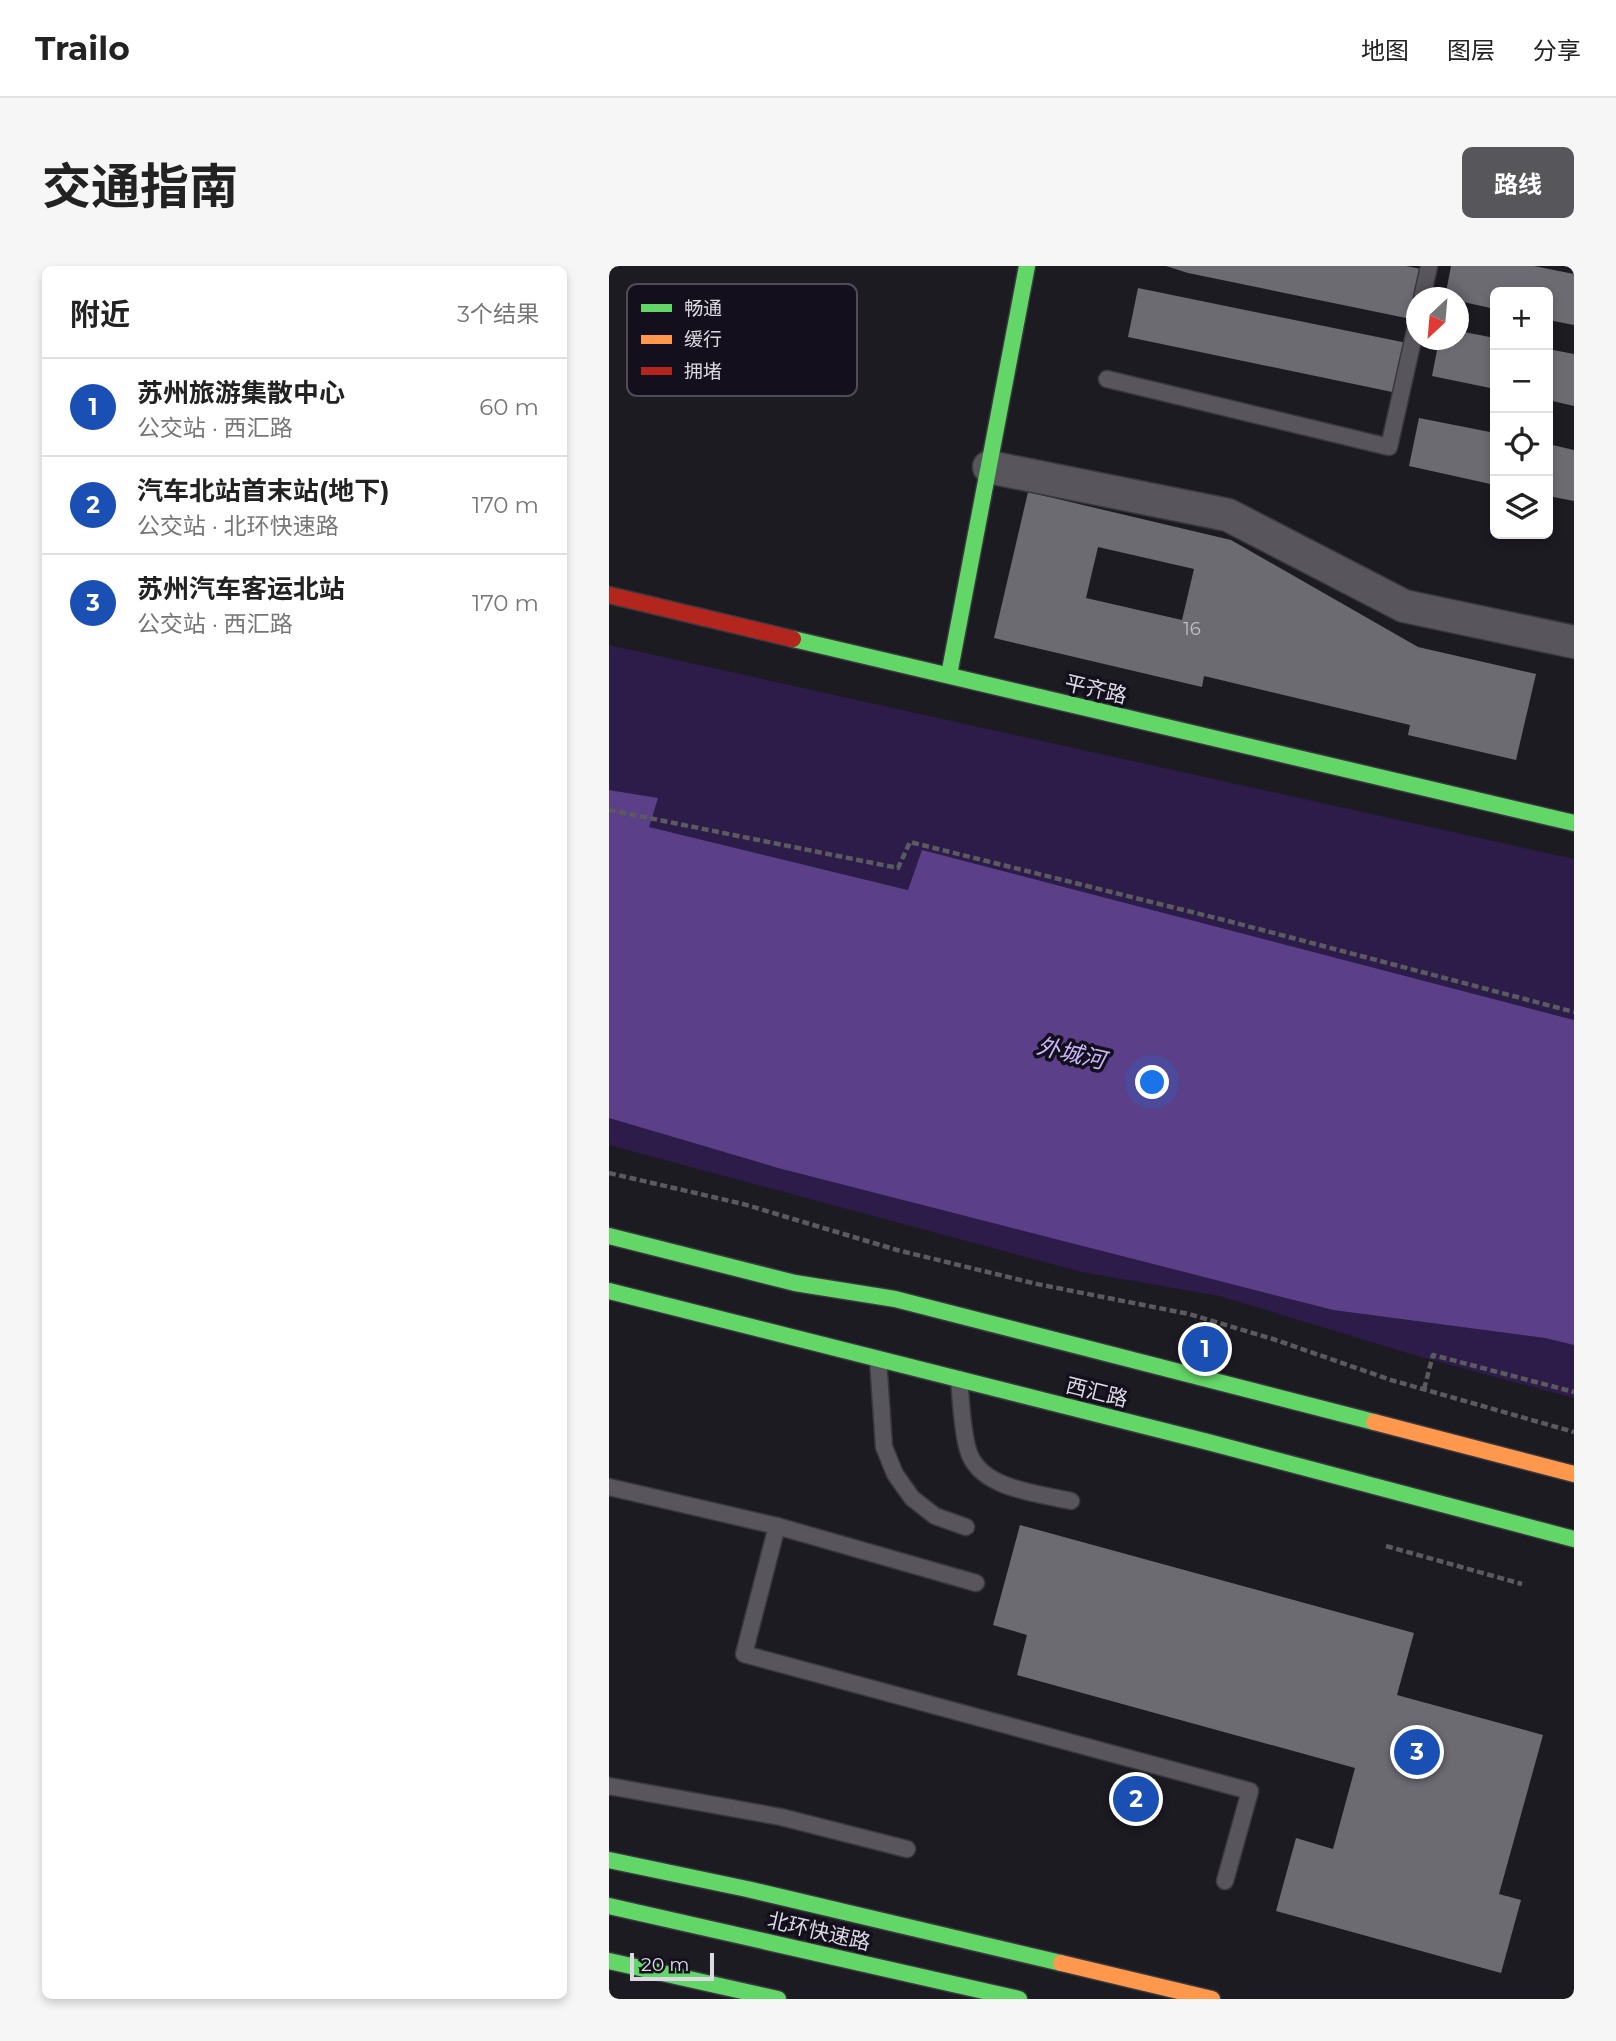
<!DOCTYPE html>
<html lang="zh">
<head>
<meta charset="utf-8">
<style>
	:root { --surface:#fff; --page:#f6f6f6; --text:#222; --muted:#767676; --line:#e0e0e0; --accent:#57565a }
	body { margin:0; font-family:Montserrat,"Noto Sans SC",sans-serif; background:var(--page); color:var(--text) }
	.controls { position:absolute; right:21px; top:21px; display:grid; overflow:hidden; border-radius:10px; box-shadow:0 4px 10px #0003 }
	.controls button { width:63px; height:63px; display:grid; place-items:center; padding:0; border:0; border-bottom:2px solid var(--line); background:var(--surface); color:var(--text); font:35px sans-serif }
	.compass { position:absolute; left:797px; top:21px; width:63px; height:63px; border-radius:50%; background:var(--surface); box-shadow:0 4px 10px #0003; rotate:206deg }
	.scale { position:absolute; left:21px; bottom:18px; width:84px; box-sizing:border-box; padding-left:7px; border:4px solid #dbd9e2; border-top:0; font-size:19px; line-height:24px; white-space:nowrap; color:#dbd9e2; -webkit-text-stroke:5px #130f1c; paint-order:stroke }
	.you { position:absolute; left:544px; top:817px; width:24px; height:24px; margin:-18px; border:5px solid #fff; border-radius:50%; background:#1a73e8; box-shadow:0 0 0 10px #1a73e833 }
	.badge { display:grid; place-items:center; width:46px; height:46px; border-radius:50%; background:var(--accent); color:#fff; font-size:23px; font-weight:700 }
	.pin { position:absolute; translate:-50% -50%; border:4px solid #fff; box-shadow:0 2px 7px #0006 }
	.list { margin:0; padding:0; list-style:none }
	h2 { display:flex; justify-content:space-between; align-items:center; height:91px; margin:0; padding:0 28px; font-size:30px }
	h2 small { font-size:23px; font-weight:400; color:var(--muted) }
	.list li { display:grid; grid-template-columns:46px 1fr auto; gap:21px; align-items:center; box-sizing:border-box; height:98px; padding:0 28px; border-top:2px solid var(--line) }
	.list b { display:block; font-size:26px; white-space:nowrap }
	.list p { margin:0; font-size:23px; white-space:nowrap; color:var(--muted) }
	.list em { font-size:23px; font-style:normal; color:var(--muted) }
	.icon { flex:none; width:38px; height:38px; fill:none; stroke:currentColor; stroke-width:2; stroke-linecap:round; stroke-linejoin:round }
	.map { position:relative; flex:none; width:965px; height:1733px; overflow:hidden; border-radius:10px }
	header { display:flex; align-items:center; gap:42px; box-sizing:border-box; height:98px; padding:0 35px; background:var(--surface); border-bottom:2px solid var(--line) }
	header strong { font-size:33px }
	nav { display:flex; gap:38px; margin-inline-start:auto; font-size:24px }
	.intro { display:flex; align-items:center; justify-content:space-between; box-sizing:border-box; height:168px; padding:0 42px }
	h1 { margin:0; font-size:49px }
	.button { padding:18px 32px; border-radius:10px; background:var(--accent); color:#fff; font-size:24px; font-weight:700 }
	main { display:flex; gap:42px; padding:0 42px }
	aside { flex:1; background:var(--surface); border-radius:10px; box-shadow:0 4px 10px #0003 }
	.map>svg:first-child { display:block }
</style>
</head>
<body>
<header>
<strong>Trailo</strong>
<nav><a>地图</a><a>图层</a><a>分享</a></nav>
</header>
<div class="intro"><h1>交通指南</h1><a class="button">路线</a></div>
<main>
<aside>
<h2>附近<small>3个结果</small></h2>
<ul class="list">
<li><span class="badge" style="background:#1a4fb4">1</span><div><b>苏州旅游集散中心</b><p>公交站 · 西汇路</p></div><em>60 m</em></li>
<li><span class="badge" style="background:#1a4fb4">2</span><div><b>汽车北站首末站(地下)</b><p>公交站 · 北环快速路</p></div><em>170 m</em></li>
<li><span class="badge" style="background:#1a4fb4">3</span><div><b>苏州汽车客运北站</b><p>公交站 · 西汇路</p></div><em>170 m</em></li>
</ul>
</aside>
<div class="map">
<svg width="965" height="1733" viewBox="0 0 965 1733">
	<rect width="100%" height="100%" fill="#1d1b22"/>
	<g fill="#2d1c49">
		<path d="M0,379L965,593V754L313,585L300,624L39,561L48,532L0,524Z"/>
		<path d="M0,852L169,902L724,1044L936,1072L965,1079V1132L812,1091L611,1030L473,1006L0,879Z"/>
	</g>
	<path fill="#5b3f89" d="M0,524L49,532L40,561L299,624L313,584L965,754V1079L936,1072L724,1044L169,902L0,852Z"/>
	<g fill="#6d6b72" fill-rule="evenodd">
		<path d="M557,0H797L812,3L802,53L579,7Z"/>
		<path d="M842,0H925L965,8V59L939,54V26H886V43L850,35V32H836Z"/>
		<path d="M529,22L798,77L788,127L519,71Z"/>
		<path d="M850,65L886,72V123L823,110L830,74H850Z"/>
		<path d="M939,83L965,88V140L939,134Z"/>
		<path d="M810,152L886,167V219L800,200Z"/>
		<path d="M939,178L965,184V235L939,230Z"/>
		<path d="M419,226L622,274L809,381L927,408L907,494L799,469L801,459L595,410L593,421L385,372ZM489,281L585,303L573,354L477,332Z"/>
		<path d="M411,1259L805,1367L788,1429L934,1469L890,1628L912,1634L892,1707L667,1645L687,1572L724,1583L746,1502L408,1409L418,1369L384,1359Z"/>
	</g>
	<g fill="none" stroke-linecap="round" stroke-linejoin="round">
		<defs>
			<g id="lane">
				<path d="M813,32L820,0"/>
				<path d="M498,113L780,181L808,56"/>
				<path d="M269,1093L275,1181L286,1208L303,1232L326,1250L357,1261"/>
				<path d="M350,1113C352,1134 353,1164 359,1184C370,1223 428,1227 462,1235"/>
				<path d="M0,1221L168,1260L367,1317"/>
				<path d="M168,1260L135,1388L641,1525L616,1615"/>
				<path d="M0,1520L172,1551L298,1583"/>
			</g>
			<path id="street" d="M380,201L619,249L795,340L965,376"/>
			<g id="fast">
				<path d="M184,373L965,557"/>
				<path d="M340,409L418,0"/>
				<path d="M0,970L186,1017L286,1033L765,1156"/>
				<path d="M0,1025L599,1176L965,1273"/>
				<path d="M0,1594L138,1623L452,1697"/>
				<path d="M0,1640L410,1733"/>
				<path d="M0,1695L169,1733"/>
			</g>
			<g id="slow">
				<path d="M765,1156L965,1208"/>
				<path d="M452,1697L603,1733"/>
			</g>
			<path id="jam" d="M0,329L184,373"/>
		</defs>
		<use href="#lane" stroke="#39383e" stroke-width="19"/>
		<use href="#street" stroke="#39383e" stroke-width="35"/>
		<use href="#fast" stroke="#39383e" stroke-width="19"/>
		<use href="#slow" stroke="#39383e" stroke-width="19"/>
		<use href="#jam" stroke="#39383e" stroke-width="19"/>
		<g stroke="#5b5a5f" stroke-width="4.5" stroke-dasharray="7 3.5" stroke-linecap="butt">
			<path d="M0,544L289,602L301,576L619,655L965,746"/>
			<path d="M0,907L134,938L288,984L428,1018L580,1048L664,1073L782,1114L965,1166"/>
			<path d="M815,1123L824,1089L965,1126"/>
			<path d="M777,1280L913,1318"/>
		</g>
		<use href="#lane" stroke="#58565c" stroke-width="16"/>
		<use href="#street" stroke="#58565c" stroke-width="32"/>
		<use href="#fast" stroke="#63d668" stroke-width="16"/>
		<use href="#slow" stroke="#ff974d" stroke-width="16"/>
		<use href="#jam" stroke="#b3261e" stroke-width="16"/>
	</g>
	<g text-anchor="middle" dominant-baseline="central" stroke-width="7" stroke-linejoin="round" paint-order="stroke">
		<g font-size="18" fill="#c0bec6">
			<text x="583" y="363">16</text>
		</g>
		<g font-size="21" fill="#dbd9e2" stroke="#130f1c">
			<text transform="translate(487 423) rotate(13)">平齐路</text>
			<text transform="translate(488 1126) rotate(14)">西汇路</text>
			<text transform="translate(210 1665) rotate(13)">北环快速路</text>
		</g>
		<g font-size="23" font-style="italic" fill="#cbb7f9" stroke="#130f1c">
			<text transform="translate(462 787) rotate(13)">外城河</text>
		</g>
	</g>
	<rect x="18" y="18" width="230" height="112" rx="10" fill="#130f1c" stroke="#4f4c57" stroke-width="2"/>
	<rect x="32" y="38" width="31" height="8" fill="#63d668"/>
	<rect x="32" y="69" width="31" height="9" fill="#ff974d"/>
	<rect x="32" y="101" width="31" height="8" fill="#b3261e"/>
	<g font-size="19" fill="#dbd9e2">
		<text x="75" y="49">畅通</text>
		<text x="75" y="80">缓行</text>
		<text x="75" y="112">拥堵</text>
	</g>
</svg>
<div class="controls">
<button>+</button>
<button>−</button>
<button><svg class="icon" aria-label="locate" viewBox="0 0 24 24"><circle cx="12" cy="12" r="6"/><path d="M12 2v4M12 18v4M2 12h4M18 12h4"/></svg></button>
<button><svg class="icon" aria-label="layers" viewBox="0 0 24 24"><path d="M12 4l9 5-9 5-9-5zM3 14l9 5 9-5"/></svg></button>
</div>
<svg class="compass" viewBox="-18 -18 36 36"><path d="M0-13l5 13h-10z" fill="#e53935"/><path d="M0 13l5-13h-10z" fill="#767676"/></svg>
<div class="scale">20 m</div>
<div class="you"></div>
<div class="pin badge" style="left:596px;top:1083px;background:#1a4fb4">1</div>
<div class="pin badge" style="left:527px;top:1533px;background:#1a4fb4">2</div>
<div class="pin badge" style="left:808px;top:1486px;background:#1a4fb4">3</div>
</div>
</main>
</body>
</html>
